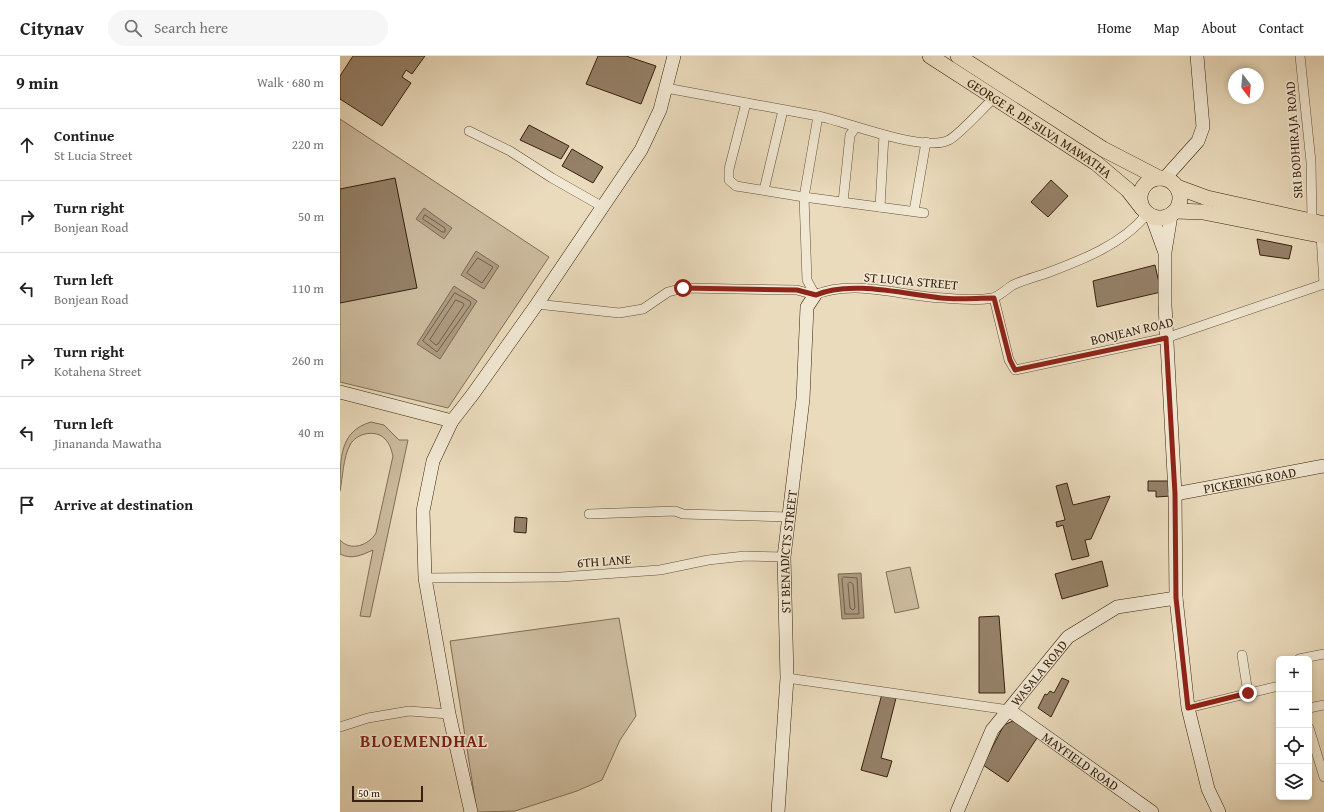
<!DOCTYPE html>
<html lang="en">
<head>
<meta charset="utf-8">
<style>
	:root { --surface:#fff; --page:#f6f6f6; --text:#202124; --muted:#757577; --line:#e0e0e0 }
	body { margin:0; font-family:"Gentium Book Plus",serif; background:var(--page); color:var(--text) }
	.controls { position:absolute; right:12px; bottom:12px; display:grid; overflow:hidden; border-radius:6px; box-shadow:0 2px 6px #0003 }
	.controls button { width:36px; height:36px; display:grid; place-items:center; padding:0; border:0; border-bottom:1px solid var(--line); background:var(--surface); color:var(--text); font:20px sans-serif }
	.compass { position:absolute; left:888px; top:12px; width:36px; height:36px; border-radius:50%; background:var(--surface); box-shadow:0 2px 6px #0003; rotate:164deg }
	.scale { position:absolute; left:12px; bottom:10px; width:71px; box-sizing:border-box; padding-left:4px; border:2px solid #38200e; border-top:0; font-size:11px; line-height:14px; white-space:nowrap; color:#38200e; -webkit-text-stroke:3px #f1e8d3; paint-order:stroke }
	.stop { position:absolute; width:12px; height:12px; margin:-9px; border:3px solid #8f2418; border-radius:50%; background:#fff }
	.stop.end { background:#8f2418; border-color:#fff; box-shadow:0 1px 4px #0008 }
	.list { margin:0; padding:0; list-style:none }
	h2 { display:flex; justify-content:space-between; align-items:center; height:52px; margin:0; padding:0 16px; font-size:17px }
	h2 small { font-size:13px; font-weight:400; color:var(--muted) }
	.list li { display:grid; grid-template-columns:26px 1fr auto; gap:12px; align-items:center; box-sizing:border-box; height:72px; padding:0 16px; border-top:1px solid var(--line) }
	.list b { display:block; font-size:15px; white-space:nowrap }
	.list p { margin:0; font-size:13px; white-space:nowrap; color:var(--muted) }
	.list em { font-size:13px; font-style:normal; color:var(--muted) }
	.icon { flex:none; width:22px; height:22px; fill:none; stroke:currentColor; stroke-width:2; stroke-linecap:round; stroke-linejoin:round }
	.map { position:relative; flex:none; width:984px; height:756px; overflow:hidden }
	header { display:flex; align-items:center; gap:24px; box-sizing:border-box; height:56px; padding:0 20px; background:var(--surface); border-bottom:1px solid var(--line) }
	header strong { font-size:19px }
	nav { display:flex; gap:22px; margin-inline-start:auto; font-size:14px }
	.search { width:280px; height:36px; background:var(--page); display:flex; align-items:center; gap:10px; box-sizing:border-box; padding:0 14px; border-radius:22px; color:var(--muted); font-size:15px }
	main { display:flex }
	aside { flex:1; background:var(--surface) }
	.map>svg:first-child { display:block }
</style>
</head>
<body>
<header>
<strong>Citynav</strong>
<div class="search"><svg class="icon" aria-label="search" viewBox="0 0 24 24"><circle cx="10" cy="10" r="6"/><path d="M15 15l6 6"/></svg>Search here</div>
<nav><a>Home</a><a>Map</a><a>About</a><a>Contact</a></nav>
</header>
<main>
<aside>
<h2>9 min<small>Walk · 680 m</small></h2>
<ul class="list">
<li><svg class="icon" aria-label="ahead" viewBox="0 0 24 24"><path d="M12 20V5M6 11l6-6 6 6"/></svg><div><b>Continue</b><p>St Lucia Street</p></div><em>220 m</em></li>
<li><svg class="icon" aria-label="right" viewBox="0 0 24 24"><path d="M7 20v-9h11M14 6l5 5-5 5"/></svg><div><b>Turn right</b><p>Bonjean Road</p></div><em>50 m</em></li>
<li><svg class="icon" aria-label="left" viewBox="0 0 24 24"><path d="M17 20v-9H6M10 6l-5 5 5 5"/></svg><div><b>Turn left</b><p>Bonjean Road</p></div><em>110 m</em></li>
<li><svg class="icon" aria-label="right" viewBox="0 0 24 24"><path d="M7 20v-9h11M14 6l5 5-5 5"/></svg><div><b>Turn right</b><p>Kotahena Street</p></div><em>260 m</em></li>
<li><svg class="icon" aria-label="left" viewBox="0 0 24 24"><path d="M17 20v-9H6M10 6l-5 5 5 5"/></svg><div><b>Turn left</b><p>Jinananda Mawatha</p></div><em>40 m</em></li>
<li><svg class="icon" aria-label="arrive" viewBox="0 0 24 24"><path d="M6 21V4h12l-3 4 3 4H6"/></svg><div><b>Arrive at destination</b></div></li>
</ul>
</aside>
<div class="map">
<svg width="984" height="756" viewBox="0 0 984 756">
	<rect width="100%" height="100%" fill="#eadbbc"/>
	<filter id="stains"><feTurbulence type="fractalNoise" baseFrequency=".005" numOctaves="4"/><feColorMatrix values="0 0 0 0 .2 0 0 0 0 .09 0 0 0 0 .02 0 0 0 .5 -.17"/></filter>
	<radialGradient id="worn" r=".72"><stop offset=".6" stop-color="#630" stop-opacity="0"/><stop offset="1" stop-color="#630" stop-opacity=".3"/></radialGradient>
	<g fill="#ccbb9e" stroke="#826e56">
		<path d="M0,63L209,201L108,352L0,326Z"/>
		<path d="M31,366L44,369L59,384H68L30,561L20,560L33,494C22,499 12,504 0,498V484C11,496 29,489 36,477L53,400C51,393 50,388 45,383C36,373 16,377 10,389C3,402 3,420 0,435C0,401 0,375 31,366Z"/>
		<path d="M570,511L579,552L555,557L546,516Z"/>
		<path d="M279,562L296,660L280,684L262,724L237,735L175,755L137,756L110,585Z"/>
	</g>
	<g fill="#ad9b81" stroke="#7e6a53">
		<path d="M84,152L112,172L104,183L76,163Z"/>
		<path d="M136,195L159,210L144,233L121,219Z"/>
		<path d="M114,230L137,245L100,303L77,288Z"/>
		<path d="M521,517L524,562L502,563L498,518Z"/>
	</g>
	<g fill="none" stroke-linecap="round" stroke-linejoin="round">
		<g stroke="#725e48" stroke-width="1">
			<path d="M85,159L105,172V176H102L83,163Z"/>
			<path d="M138,202L153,211L142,227L127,217Z"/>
			<path d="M115,237L130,245L131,248L97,296L83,285Z"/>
			<path d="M116,244L123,247L124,249L98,288L96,289L90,284Z"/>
			<path d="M504,521L517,522L519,558H505L502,523Z"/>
			<path d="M510,526L513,528L515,552L513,554L510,552L508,528Z"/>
		</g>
	</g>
	<g fill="#958168" stroke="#38200e">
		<path d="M13,0H85L72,18L66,14L62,21L71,27L42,70L0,43V20Z"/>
		<path d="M258,0H286L316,10L301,48L246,28Z"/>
		<path d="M189,69L229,90L221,103L180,84Z"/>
		<path d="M232,93L263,111L253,127L222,110Z"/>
		<path d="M55,122L77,232L0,247V133Z"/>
		<path d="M711,124L728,140L708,161L691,146Z"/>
		<path d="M917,183L952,190L949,203L920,199Z"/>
		<path d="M815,209L821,236L757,251L753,225Z"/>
		<path d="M808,425H831V440L816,441V435H808Z"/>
		<path d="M727,427L733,449L770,440L751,483L745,484L749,500L732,504L723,469L717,471L716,466L725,464L716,430Z"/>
		<path d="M175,461L187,462L186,477L174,476Z"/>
		<path d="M762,505L768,530L722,543L715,518Z"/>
		<path d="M659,560L665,637H639V561Z"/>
		<path d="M722,622L729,625L711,661L698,652L705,638L707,639L710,635L714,637Z"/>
		<path d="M542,638L556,642L541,702L552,705L547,721L521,714Z"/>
		<path d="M675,664L699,679L668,726L643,709L664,669Z"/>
	</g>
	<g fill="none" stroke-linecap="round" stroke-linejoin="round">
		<defs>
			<g id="street">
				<path d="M960,0L971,106L972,165"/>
				<path d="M326,32L478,60C508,66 583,97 609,84C619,79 644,51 654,42"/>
				<path d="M406,47L389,113V124L396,130L464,141L584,157"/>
				<path d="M129,75L170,95L212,122L263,151"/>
				<path d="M424,134L443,54"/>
				<path d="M503,146L510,79L516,71"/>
				<path d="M540,151L544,79"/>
				<path d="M574,155L586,86"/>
				<path d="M981,179L984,228"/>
				<path d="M475,239L467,224L464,141L478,60"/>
				<path d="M654,242L669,304L675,314L826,282L984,228"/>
				<path d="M197,248L279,257L303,253L328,236L343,232L457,234L475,239C513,222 564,241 604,242C619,243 637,245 652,242C659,241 666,233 673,229C683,224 696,221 707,217C742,204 783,188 807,158"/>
				<path d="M249,458L335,455L343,458L449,461"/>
				<path d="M85,522L221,521L320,514L368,504L405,500L444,501"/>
				<path d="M902,599L908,637"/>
				<path d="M959,603L984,598"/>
				<path d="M447,622L669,654"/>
				<path d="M848,652L939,630"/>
				<path d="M969,652L984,649"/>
				<path d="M0,671L28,662L69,655L109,658"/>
				<path d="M969,672L984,721"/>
			</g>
			<g id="secondary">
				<path d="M824,123L858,85L863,71L857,0"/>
				<path d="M831,159L825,196V249L835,438L836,542L848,652L868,733L879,756"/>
				<path d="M812,161L824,194"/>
				<path d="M0,336L112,365"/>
				<path id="s1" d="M835,438L984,410"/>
				<path id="s2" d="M669,654L812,756"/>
				<path d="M131,756L109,658L85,522L83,455L93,405L112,365L133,338L197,248L301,94L320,54L334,0"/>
				<path id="s3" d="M438,756L447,622L444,501L463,343L467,251L475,239"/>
				<path id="s4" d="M617,756L652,674L728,581L777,551L836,542"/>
			</g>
			<g id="primary">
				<path id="s5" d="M590,0L756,107L788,134L802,152"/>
				<path d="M618,0L763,93L819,122"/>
				<circle cx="820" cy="142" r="20"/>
				<path d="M837,131L867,142L984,168"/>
				<path d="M836,155L863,156L984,180"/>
			</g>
		</defs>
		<use href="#street" stroke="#644f3a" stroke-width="10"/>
		<use href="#secondary" stroke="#38200e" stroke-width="14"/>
		<use href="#primary" stroke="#38200e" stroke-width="16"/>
		<use href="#street" stroke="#f1e8d3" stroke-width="9"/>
		<use href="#secondary" stroke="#f1e8d3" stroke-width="13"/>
		<use href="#primary" stroke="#eadbbc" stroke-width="15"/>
	</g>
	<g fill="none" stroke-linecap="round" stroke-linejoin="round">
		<path stroke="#8f2418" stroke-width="5" d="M343,232L457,234L476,239C509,224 564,238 601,242C618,244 636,242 654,242L670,304L675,314L826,282L835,438L836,542L848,652L908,637"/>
	</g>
	<g text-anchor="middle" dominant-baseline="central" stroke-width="3.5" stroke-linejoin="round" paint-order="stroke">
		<g font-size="13" fill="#38200e" stroke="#f1e8d3">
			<text stroke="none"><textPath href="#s5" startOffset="131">GEORGE R. DE SILVA MAWATHA</textPath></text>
			<text transform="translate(954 84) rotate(-94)">SRI BODHIRAJA ROAD</text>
			<text transform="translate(571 225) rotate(5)">ST LUCIA STREET</text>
			<text transform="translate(792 275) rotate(-13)">BONJEAN ROAD</text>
			<text stroke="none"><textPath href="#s1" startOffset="76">PICKERING ROAD</textPath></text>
			<text stroke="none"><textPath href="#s3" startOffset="261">ST BENADICTS STREET</textPath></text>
			<text transform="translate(264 505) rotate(-4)">6TH LANE</text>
			<text stroke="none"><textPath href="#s4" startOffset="163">WASALA ROAD</textPath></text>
			<text stroke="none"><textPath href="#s2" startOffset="88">MAYFIELD ROAD</textPath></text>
		</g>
		<g font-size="17" font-weight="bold" letter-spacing="1" fill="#7a1f14" stroke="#f1e8d3">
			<text x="84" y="684">BLOEMENDHAL</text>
		</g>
	</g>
	<rect width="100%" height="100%" filter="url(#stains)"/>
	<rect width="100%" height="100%" fill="url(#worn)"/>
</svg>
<div class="controls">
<button>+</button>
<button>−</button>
<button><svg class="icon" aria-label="locate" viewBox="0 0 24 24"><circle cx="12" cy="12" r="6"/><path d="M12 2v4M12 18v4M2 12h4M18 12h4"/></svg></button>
<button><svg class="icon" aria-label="layers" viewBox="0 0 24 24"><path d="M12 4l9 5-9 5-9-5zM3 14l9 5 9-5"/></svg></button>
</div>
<svg class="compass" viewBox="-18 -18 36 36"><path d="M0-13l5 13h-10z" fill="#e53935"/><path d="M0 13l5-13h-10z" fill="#757577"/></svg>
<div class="scale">50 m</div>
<div class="stop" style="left:343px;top:232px"></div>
<div class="stop end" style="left:908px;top:637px"></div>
</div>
</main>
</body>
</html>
